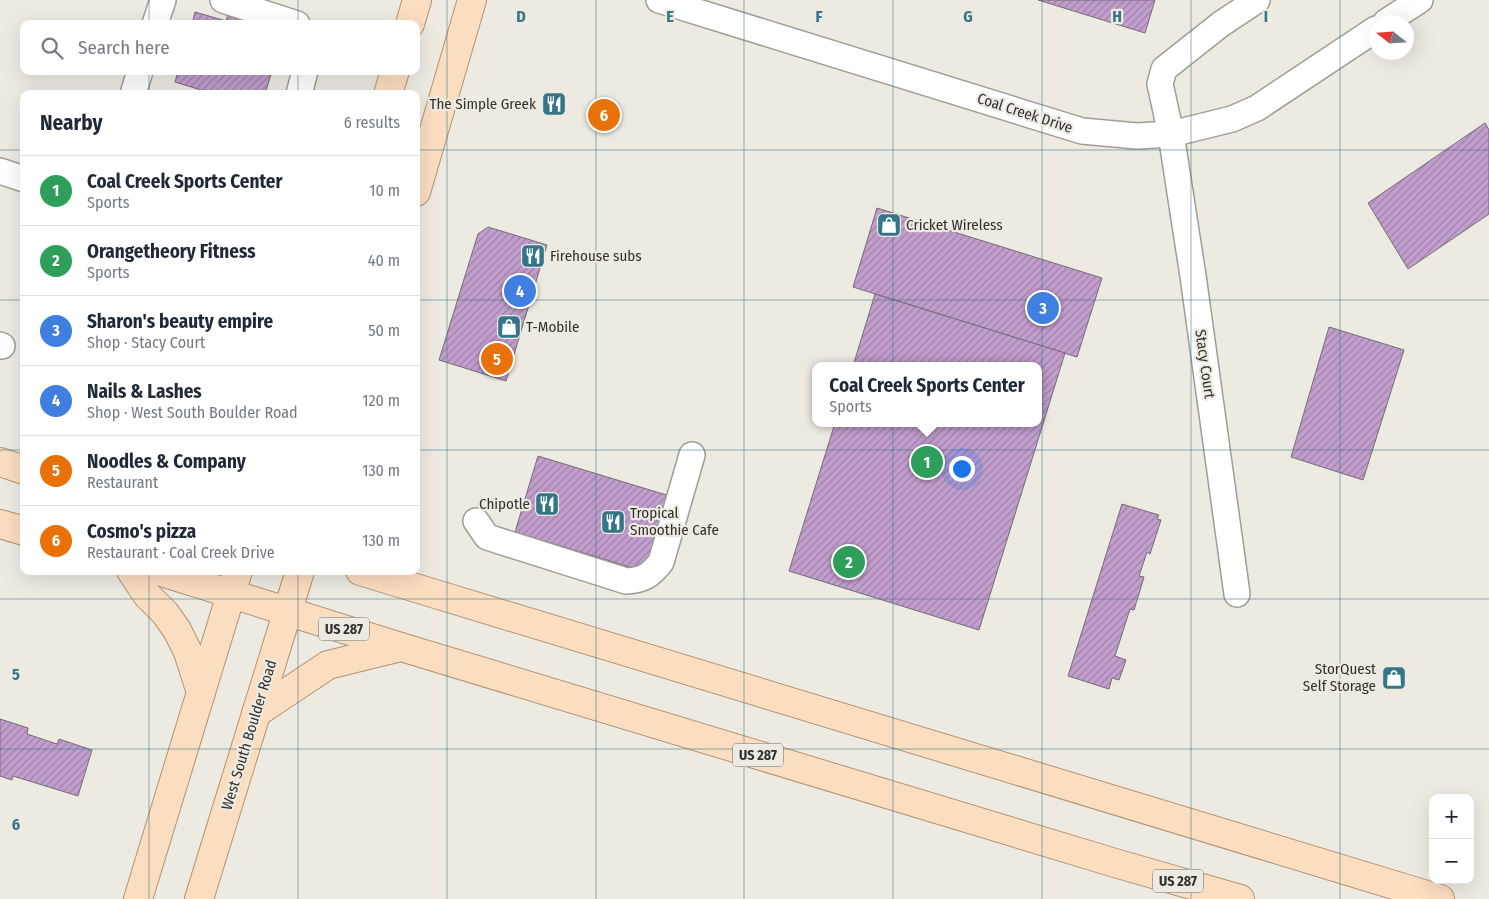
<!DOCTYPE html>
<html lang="en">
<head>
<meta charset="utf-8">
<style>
	:root { --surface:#fff; --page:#f6f6f7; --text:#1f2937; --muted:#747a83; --line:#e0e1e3; --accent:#0f766e }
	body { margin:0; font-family:"Fira Sans Condensed",sans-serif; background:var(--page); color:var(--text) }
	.controls { position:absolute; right:15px; bottom:15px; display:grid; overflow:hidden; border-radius:10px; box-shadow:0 5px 20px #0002 }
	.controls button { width:45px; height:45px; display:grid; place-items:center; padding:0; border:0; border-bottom:1px solid var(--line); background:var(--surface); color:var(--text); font:25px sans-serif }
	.compass { position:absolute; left:1369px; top:15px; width:45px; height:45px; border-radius:50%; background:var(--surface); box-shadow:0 5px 20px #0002; rotate:287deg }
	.you { position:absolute; left:961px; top:468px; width:18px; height:18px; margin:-12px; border:4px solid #fff; border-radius:50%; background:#1a73e8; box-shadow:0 0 0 8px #1a73e833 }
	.badge { display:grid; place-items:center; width:32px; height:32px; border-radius:50%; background:var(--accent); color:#fff; font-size:16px; font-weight:700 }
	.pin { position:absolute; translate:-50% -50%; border:2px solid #fff; box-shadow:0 1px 5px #0006 }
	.popup { position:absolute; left:812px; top:362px; width:230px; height:65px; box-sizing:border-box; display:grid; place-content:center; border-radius:10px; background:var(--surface); filter:drop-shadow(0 1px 4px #0005); font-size:16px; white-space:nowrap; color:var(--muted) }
	.popup b { font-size:19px; color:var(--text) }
	.popup::after { content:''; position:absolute; left:50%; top:100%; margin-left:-10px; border:10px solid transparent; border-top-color:var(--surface) }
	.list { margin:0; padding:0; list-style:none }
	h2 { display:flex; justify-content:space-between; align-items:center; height:65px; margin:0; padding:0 20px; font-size:21px }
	h2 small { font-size:16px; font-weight:400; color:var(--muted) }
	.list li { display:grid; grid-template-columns:32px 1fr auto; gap:15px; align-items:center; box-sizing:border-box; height:70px; padding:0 20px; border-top:1px solid var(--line) }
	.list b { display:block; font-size:19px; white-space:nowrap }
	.list p { margin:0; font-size:16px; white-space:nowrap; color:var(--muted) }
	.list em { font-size:16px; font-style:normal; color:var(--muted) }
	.icon { flex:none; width:28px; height:28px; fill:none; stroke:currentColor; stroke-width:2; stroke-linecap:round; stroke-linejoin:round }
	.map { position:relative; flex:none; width:1489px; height:899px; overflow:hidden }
	.search { position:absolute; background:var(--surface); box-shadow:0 5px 20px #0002; left:20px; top:20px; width:400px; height:55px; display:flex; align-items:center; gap:12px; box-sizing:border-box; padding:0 18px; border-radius:10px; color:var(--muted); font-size:19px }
	.panel { position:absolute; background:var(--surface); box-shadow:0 5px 20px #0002; left:20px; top:90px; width:400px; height:485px; border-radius:10px }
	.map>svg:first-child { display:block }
</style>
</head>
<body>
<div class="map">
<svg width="1489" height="899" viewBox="0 0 1489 899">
	<defs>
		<pattern id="building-hatch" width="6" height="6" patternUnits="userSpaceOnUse" patternTransform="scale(1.25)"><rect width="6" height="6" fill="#c29ecd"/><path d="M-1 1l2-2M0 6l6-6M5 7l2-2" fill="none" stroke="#9e81a7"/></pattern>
	</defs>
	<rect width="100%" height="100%" fill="#edeae2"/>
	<g fill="url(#building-hatch)" stroke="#726d74">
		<path d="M1038,0H1155L1145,33Z"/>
		<path d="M231,4L257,24H192L195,12L226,21Z"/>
		<path d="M178,71H272L265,94H200L201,90L175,82Z"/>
		<path d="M1485,123L1489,130V214L1408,269L1368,203Z"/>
		<path d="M877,208L1102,278L1077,357L853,287Z"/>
		<path d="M488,227L547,245L506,381L439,360L478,234Z"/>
		<path d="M875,294L1065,353L979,630L789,571L835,423H1038V366H853Z"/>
		<path d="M1329,327L1404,350L1363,480L1291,457Z"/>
		<path d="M538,456L673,497L655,558L633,568L515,532Z"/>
		<path d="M1122,504L1159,515L1157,519L1161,520L1150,554L1147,552L1139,576L1144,577L1134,610L1130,609L1115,656L1126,660L1119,680L1112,678L1109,689L1068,676Z"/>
		<path d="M0,719L28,728L27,734L57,744L59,739L92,750L78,796L13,776L12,780L0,776Z"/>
	</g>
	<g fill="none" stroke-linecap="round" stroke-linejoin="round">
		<defs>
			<g id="minor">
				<path d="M223,0L297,24"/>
				<path d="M659,0L1082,131L1137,136L1171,134L1232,119L1257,108L1376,29"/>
				<path d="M1386,22L1420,0"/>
				<path d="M155,24L163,0"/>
				<path d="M133,94L140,71"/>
				<path d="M299,94L305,71"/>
				<path d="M0,171L24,179"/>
				<path d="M0,345L2,346"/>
				<path d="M476,521L487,537L626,581C643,580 650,576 661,562L692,455"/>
				<path d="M1237,594L1193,276L1171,134L1160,84L1164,69L1221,24L1257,0"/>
			</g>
			<g id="major">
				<path d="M410,24L417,0"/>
				<path d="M388,94L395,71"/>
				<path d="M416,192L472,0"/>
				<path d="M0,462L24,470"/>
				<path d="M0,524L24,531"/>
				<path d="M131,571L147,595L165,613L177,630L188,652L201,693"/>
				<path d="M158,571L401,647L1115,863L1240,899"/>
				<path d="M360,571L1440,899"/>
				<path d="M256,713L328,665L401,647"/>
				<path d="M138,899L238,571"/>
				<path d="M199,899L300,571"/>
			</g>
		</defs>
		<use href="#minor" stroke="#9f9d95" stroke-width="28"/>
		<use href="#major" stroke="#b39271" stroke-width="30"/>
		<use href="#minor" stroke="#fff" stroke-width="25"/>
		<use href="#major" stroke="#fbddc0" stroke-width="28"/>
	</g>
	<path fill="none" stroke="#347688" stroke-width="1" stroke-opacity="0.55" d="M149,0V24M298,0V24M447,0V899M596,0V899M744,0V899M893,0V899M1042,0V899M1191,0V899M1340,0V899M149,71V94M298,71V94M0,150H24M416,150H1489M0,300H24M416,300H1489M0,450H24M416,450H1489M149,571V899M298,571V899M0,599H1489M0,749H1489"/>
	<defs>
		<symbol id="restaurant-square" viewBox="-11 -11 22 22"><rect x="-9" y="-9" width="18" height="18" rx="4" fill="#347688" stroke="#edeae2"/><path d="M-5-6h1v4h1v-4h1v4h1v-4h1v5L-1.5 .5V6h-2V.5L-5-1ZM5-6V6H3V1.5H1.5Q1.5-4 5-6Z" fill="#fff"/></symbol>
		<symbol id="shop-square" viewBox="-11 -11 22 22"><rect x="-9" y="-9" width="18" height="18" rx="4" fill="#347688" stroke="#edeae2"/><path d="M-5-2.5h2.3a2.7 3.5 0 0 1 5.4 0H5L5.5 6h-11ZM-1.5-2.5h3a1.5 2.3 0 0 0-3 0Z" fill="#fff"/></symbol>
	</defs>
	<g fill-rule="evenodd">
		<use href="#restaurant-square" x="540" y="90" width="28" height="28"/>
		<use href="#shop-square" x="875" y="211" width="28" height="28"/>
		<use href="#restaurant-square" x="519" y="242" width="28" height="28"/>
		<use href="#shop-square" x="495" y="313" width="28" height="28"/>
		<use href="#restaurant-square" x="533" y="490" width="28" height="28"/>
		<use href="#restaurant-square" x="599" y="508" width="28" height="28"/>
		<use href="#shop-square" x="1380" y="664" width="28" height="28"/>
	</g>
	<g text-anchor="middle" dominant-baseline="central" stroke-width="4.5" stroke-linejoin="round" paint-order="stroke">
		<g fill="#edeae2" stroke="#696863" stroke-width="1">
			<rect x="319" y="617.5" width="50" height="23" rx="4"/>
			<rect x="733" y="743.5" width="50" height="23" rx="4"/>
			<rect x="1153" y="869.5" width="50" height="23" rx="4"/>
		</g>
		<g font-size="14" font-weight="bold" fill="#31312d">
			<text x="344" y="629">US 287</text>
			<text x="758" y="755">US 287</text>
			<text x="1178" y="881">US 287</text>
		</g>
		<g font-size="15" fill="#31312d" stroke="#edeae2" text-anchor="start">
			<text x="536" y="104" text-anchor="end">The Simple Greek</text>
			<text x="906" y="225">Cricket Wireless</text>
			<text x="550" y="256">Firehouse subs</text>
			<text x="526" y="327">T-Mobile</text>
			<text x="530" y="504" text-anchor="end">Chipotle</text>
			<text x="630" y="513">Tropical<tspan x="630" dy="17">Smoothie Cafe</tspan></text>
			<text x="1376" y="669" text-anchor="end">StorQuest<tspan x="1376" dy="17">Self Storage</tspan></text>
		</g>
		<g font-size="15" fill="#31312d" stroke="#edeae2">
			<text transform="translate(1025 113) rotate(18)">Coal Creek Drive</text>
			<text transform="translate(1205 364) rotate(82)">Stacy Court</text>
			<text transform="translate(249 735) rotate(-73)">West South Boulder Road</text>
		</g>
	</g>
	<g font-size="16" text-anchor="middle" font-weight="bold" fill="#347688" stroke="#edeae2" stroke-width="4.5" stroke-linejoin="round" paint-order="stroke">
		<text x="521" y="22">D</text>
		<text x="670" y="22">E</text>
		<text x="819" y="22">F</text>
		<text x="968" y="22">G</text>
		<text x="1117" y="22">H</text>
		<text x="1266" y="22">I</text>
		<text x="16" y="680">5</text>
		<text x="16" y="830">6</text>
	</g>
</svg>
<div class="controls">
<button>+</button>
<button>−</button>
</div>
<svg class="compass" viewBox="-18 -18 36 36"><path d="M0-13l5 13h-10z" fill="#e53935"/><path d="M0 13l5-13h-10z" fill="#747a83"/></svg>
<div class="you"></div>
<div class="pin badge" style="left:927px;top:462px;background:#2e9e5b">1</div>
<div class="popup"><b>Coal Creek Sports Center</b>Sports</div>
<div class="pin badge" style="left:849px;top:562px;background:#2e9e5b">2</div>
<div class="pin badge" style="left:1043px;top:308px;background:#3f7fe0">3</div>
<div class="pin badge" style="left:520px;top:291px;background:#3f7fe0">4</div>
<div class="pin badge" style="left:497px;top:359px;background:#e8710a">5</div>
<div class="pin badge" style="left:604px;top:115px;background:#e8710a">6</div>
<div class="search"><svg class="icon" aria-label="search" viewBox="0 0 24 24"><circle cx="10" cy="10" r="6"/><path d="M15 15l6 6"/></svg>Search here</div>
<section class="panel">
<h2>Nearby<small>6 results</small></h2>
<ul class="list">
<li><span class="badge" style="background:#2e9e5b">1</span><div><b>Coal Creek Sports Center</b><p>Sports</p></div><em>10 m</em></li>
<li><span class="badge" style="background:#2e9e5b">2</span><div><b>Orangetheory Fitness</b><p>Sports</p></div><em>40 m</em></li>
<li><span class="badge" style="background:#3f7fe0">3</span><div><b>Sharon's beauty empire</b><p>Shop · Stacy Court</p></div><em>50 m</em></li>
<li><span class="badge" style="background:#3f7fe0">4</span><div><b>Nails &amp; Lashes</b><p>Shop · West South Boulder Road</p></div><em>120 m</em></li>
<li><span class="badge" style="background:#e8710a">5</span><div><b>Noodles &amp; Company</b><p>Restaurant</p></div><em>130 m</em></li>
<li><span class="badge" style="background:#e8710a">6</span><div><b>Cosmo's pizza</b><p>Restaurant · Coal Creek Drive</p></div><em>130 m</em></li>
</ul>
</section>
</div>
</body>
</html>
